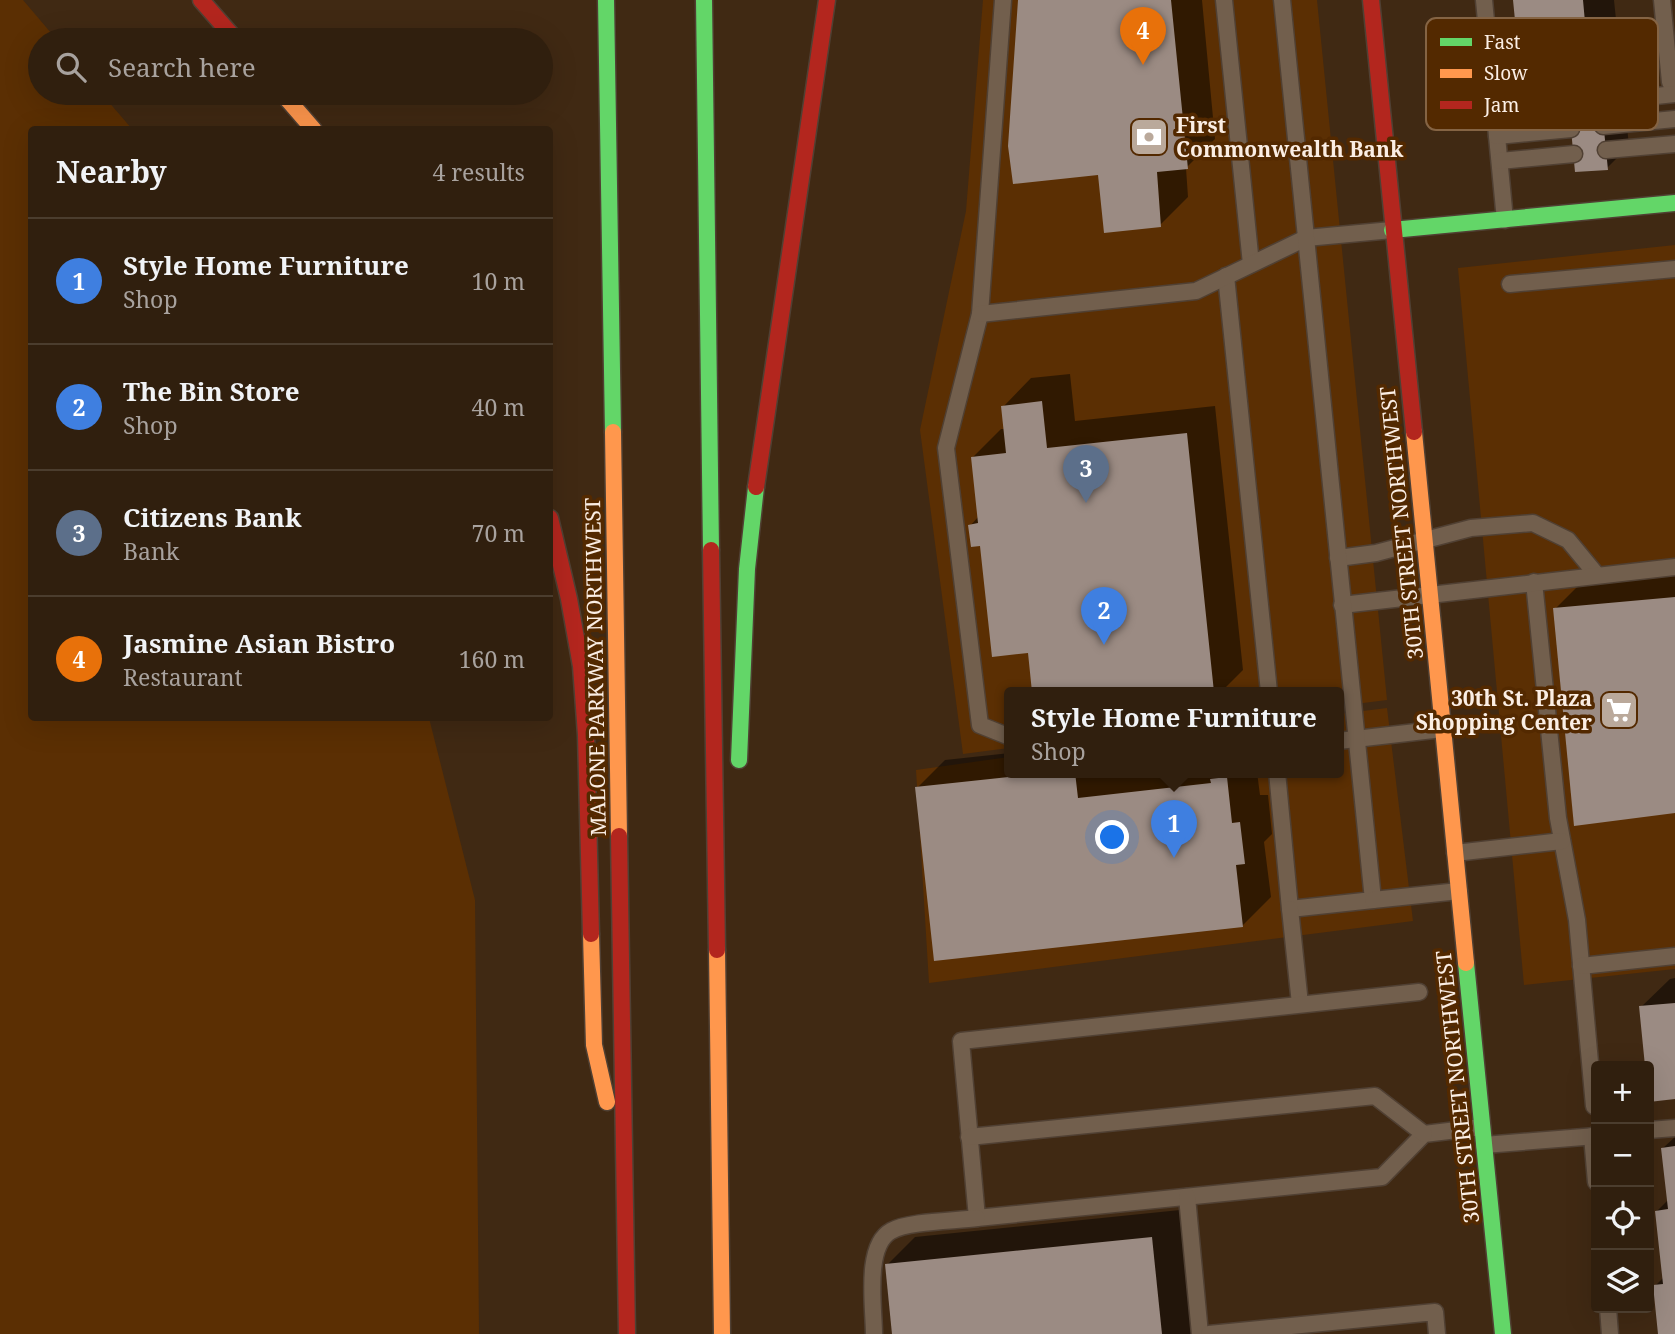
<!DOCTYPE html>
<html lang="en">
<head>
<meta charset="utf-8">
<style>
	:root { --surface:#301f0e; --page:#3c2c1c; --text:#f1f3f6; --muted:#a8a29e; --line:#4b3d2e; --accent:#8c9099 }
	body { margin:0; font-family:"Noto Serif",serif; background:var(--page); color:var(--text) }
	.controls { position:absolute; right:21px; bottom:21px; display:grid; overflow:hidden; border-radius:7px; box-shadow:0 7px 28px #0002 }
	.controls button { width:63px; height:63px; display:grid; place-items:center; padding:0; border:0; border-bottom:2px solid var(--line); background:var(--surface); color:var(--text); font:35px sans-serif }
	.you { position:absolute; left:1113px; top:838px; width:24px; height:24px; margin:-18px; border:5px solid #fff; border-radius:50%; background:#1a73e8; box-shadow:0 0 0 10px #1a73e833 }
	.badge { display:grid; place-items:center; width:46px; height:46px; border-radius:50%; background:var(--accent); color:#fff; font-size:23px; font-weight:700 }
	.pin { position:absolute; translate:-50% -58px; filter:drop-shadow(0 2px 4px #0008) }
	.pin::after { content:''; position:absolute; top:37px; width:24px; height:21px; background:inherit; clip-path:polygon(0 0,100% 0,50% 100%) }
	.popup { position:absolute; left:1004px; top:687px; width:340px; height:91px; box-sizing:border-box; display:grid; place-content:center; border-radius:7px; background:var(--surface); filter:drop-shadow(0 2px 5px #0005); font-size:23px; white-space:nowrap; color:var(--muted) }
	.popup b { font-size:26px; color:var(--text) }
	.popup::after { content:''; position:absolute; left:50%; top:100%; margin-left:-14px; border:14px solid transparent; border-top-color:var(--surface) }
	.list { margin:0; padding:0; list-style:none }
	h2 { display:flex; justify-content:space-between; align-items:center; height:91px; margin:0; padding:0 28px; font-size:30px }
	h2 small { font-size:23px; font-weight:400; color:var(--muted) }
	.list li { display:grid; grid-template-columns:46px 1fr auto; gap:21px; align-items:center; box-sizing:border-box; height:126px; padding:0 28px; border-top:2px solid var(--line) }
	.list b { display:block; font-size:26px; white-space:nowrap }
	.list p { margin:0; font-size:23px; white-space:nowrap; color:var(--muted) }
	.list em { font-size:23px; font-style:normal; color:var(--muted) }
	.icon { flex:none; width:38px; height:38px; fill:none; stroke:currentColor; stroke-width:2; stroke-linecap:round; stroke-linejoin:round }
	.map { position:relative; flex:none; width:1675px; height:1334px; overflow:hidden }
	.search { position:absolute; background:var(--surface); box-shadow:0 7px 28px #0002; left:28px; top:28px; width:525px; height:77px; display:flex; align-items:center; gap:18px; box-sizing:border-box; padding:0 24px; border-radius:38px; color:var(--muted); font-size:26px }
	.panel { position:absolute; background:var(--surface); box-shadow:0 7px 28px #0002; left:28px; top:126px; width:525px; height:595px; border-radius:7px }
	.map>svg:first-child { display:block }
</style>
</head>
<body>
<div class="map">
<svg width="1675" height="1334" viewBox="0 0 1675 1334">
	<rect width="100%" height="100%" fill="#402913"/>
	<g fill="#5b2f03">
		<path d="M0,0H23L57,40H40V93H101L132,129L32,130V718H429L475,900L479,1334H0Z"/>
		<path d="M983,0H1317L1387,700L1339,706L1338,692H1010L1009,748L963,754L920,430L966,211Z"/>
		<path d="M1675,245V969L1524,985L1458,268Z"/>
		<path d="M1387,708L1413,921L929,983L916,770L1009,757L1010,772H1338L1339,714Z"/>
	</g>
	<g fill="#0007">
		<path d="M1020,0H1202L1215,139L1186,168L1188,197L1160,225L1100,173Z"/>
		<path d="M1515,0H1614L1629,146L1607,168L1569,95Z"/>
		<path d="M1070,374L1075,421L1215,406L1243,670L1221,692H1034L1030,652L982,544L970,526L979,516L973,457L1001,429H1005L1003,407L1031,378Z"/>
		<path d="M1675,572V811L1555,609L1583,581Z"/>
		<path d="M1010,753V772H1257L1260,795H1268L1272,834L1264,842L1271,897L1242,926L917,788L945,760Z"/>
		<path d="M1675,978V1098L1650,1100L1649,1066H1647L1641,1007L1670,979Z"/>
		<path d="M1675,1137V1334H1660L1655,1286L1664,1277L1657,1211L1669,1199L1663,1148Z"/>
		<path d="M1180,1210L1193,1334H894L887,1265L915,1237Z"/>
	</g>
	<g fill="#9b8b83">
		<path d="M1018,0H1171L1188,169L1157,172L1161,227L1104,233L1098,175L1013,184L1008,146Z"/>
		<path d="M1513,0H1583L1585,22L1593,20L1608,170L1575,172L1568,97L1523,101Z"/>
		<path d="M1042,401L1047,448L1187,433L1214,692H1032L1028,653L992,657L980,546L971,547L968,525L978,523L971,457L1006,453L1001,406Z"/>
		<path d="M1675,597V813L1574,826L1553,608Z"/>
		<path d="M1055,772H1075L1078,798L1211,783L1210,779L1227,777L1232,823L1240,822L1245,864L1236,865L1243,927L934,961L915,787Z"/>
		<path d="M1675,1003V1099L1649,1102V1066H1645L1639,1006Z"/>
		<path d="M1675,1146V1334H1658L1653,1285L1663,1284L1655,1211L1668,1209L1661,1148Z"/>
		<path d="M1152,1237L1162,1334H892L885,1264Z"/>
	</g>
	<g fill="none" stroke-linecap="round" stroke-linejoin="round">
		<defs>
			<g id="lane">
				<path d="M1003,0L980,314L946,448L980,725L1010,737"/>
				<path d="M1224,0L1251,264"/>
				<path d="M1484,0L1505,220"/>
				<path d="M1662,0L1670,82"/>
				<path d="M1601,102L1675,94"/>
				<path d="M1495,112L1569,105"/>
				<path d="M1603,126L1675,119"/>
				<path d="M1497,136L1571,129"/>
				<path d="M1606,150L1675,144"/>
				<path d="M1500,161L1574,154"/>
				<path d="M1226,276L1269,692"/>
				<path d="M1510,284L1675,269"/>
				<path d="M980,314L1196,291L1306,238L1392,230"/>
				<path d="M1338,558L1376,553L1471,528L1533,523L1568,540L1596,574"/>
				<path d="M1534,582L1558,818L1577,920L1594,1106"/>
				<path d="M1342,605L1675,567"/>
				<path d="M1338,741L1442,729"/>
				<path d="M1277,772L1290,909L1373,900L1282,0"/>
				<path d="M1455,853L1562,841"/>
				<path d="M1373,900L1459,891"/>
				<path d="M1290,909L1300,1004"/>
				<path d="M1581,966L1675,956"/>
				<path d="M1419,992L961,1041L977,1218L1382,1177L1424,1134L1482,1127"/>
				<path d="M1649,1130L1675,1128"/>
				<path d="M1592,1136L1596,1182"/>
				<path d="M969,1137L1375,1096L1424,1134"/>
				<path d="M1484,1145L1596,1136"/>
				<path d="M1187,1197L1200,1334"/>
				<path d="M1608,1308L1610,1334"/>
				<path d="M874,1334C874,1308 864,1246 891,1231C908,1221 956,1221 977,1218"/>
				<path d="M1209,1334L1435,1312L1437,1334"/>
			</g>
			<g id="fast">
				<path d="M606,0L613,432"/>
				<path d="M704,0L711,550"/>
				<path d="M1392,230L1675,203"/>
				<path d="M739,760L747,569L756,487"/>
				<path d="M1466,963L1503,1334"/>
			</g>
			<g id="slow">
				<path d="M282,93L314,130"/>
				<path d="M613,432L619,836"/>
				<path d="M1414,432L1466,963"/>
				<path d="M591,934L594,1045L607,1102"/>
				<path d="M717,950L722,1334"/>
			</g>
			<g id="jam">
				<path d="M201,0L236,40"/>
				<path d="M1371,0L1414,432"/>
				<path d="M756,487L827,0"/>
				<path d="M550,518L569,599L581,666L586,735L591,934"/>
				<path d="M711,550L717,950"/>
				<path d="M619,836L627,1334"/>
			</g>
		</defs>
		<use href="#lane" stroke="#504033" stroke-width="19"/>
		<use href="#fast" stroke="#504033" stroke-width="19"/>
		<use href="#slow" stroke="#504033" stroke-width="19"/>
		<use href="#jam" stroke="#504033" stroke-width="19"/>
		<use href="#lane" stroke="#725f4d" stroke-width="16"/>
		<use href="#fast" stroke="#63d668" stroke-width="16"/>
		<use href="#slow" stroke="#ff974d" stroke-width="16"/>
		<use href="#jam" stroke="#b3261e" stroke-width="16"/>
	</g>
	<defs>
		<symbol id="bank-square" viewBox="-11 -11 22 22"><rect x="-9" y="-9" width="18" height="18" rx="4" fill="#baa99b" stroke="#532900"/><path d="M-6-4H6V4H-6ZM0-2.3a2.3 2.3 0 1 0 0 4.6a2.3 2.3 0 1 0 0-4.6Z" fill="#fff"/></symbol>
		<symbol id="supermarket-square" viewBox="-11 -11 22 22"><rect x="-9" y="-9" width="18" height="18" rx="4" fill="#baa99b" stroke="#532900"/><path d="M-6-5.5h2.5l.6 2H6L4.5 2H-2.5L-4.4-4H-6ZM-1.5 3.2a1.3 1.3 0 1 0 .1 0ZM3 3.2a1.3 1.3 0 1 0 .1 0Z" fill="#fff"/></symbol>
	</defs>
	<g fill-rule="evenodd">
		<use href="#bank-square" x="1127" y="115" width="44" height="44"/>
		<use href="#supermarket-square" x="1597" y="688" width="44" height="44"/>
	</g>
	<g text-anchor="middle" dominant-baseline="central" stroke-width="7" stroke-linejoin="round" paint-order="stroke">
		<g font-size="21" font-weight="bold" fill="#fbeee4" stroke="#532900" text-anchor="start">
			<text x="1176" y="125">First<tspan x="1176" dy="24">Commonwealth Bank</tspan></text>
			<text x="1592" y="698" text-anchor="end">30th St. Plaza<tspan x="1592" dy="24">Shopping Center</tspan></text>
		</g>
		<g font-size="21" fill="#fbeee4" stroke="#532900">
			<text transform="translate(1401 523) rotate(-96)">30TH STREET NORTHWEST</text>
			<text transform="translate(595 667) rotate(-91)">MALONE PARKWAY NORTHWEST</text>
			<text transform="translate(1457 1087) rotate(-96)">30TH STREET NORTHWEST</text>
		</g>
	</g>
	<rect x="1426" y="18" width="232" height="112" rx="10" fill="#532900" stroke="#856444" stroke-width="2"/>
	<rect x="1440" y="38" width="32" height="8" fill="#63d668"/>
	<rect x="1440" y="69" width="32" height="9" fill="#ff974d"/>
	<rect x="1440" y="101" width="32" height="8" fill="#b3261e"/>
	<g font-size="19" fill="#fbeee4">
		<text x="1484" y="49">Fast</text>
		<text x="1484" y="80">Slow</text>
		<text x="1484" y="112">Jam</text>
	</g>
</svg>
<div class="controls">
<button>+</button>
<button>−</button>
<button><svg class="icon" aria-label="locate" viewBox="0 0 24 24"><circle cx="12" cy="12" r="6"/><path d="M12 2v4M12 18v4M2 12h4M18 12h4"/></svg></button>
<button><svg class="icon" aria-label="layers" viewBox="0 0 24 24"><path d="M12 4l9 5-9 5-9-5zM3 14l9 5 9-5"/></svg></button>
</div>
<div class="you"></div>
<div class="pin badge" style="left:1174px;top:858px;background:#3f7fe0">1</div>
<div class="popup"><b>Style Home Furniture</b>Shop</div>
<div class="pin badge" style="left:1104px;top:645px;background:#3f7fe0">2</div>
<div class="pin badge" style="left:1086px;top:503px;background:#5c6f8a">3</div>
<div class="pin badge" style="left:1143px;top:65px;background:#e8710a">4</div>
<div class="search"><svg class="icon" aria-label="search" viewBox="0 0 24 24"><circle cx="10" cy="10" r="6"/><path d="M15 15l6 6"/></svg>Search here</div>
<section class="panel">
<h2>Nearby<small>4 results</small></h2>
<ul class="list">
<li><span class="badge" style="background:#3f7fe0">1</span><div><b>Style Home Furniture</b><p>Shop</p></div><em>10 m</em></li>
<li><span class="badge" style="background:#3f7fe0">2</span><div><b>The Bin Store</b><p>Shop</p></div><em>40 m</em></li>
<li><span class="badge" style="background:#5c6f8a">3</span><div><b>Citizens Bank</b><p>Bank</p></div><em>70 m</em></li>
<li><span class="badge" style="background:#e8710a">4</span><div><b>Jasmine Asian Bistro</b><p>Restaurant</p></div><em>160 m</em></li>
</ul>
</section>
</div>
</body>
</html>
